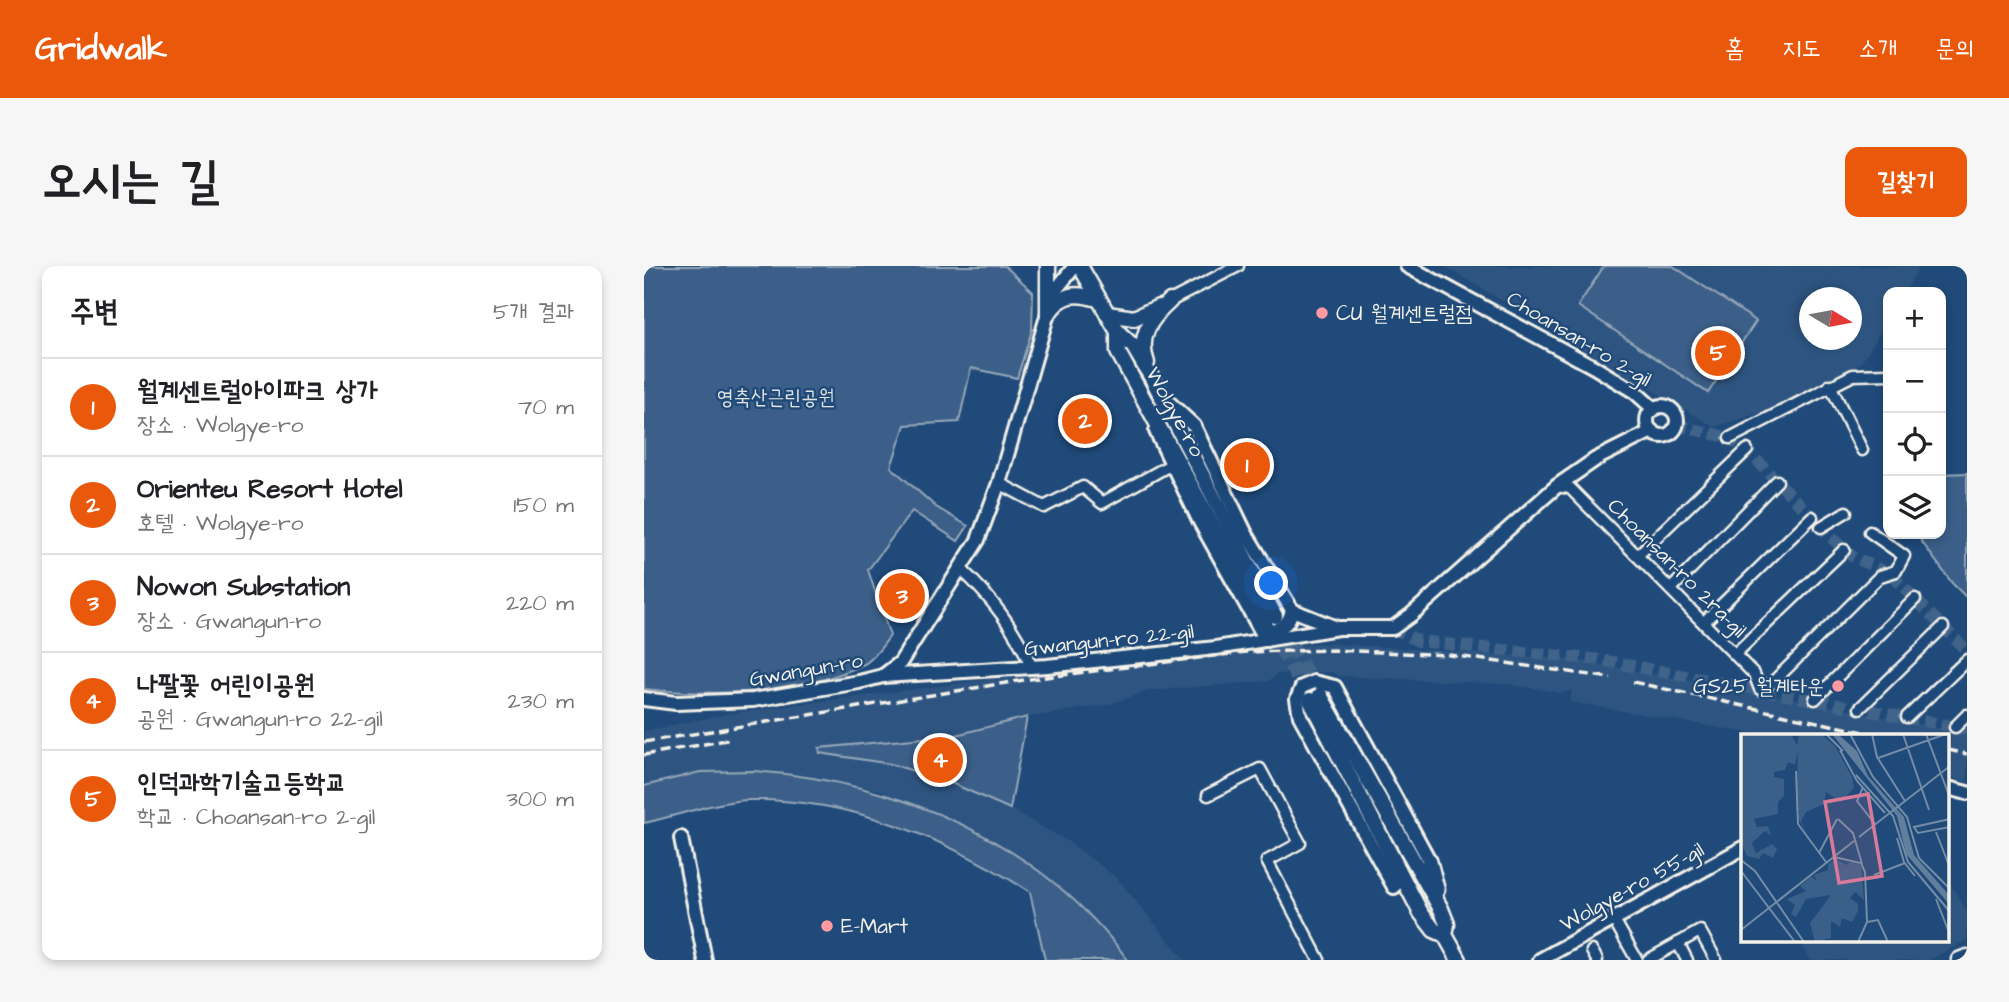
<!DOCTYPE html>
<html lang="ko">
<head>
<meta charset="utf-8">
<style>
	:root { --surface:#fff; --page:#f6f6f6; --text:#202124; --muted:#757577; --line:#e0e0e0; --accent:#ea580c }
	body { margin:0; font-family:"Architects Daughter","Poor Story",sans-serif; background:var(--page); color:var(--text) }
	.controls { position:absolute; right:21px; top:21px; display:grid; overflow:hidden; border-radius:14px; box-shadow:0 4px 10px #0003 }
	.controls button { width:63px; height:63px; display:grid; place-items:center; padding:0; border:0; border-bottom:2px solid var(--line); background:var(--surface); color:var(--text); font:35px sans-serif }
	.compass { position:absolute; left:1155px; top:21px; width:63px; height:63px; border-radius:50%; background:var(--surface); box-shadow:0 4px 10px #0003; rotate:100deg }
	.you { position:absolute; left:628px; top:318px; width:24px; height:24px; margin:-18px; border:5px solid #fff; border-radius:50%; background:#1a73e8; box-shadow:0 0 0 10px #1a73e833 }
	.badge { display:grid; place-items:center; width:46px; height:46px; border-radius:50%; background:var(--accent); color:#fff; font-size:23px; font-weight:700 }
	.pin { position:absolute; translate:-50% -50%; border:4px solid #fff; box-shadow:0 2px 7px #0006 }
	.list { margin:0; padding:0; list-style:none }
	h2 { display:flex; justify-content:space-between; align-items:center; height:91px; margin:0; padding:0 28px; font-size:30px }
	h2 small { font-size:23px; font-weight:400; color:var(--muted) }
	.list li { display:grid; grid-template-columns:46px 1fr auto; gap:21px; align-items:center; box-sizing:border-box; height:98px; padding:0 28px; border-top:2px solid var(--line) }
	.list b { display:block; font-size:26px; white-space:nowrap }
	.list p { margin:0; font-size:23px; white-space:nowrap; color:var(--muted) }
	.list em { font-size:23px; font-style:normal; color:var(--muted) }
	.icon { flex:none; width:38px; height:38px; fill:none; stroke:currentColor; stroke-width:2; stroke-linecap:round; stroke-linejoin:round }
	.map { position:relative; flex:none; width:1323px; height:694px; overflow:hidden; border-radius:14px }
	header { display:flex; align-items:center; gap:42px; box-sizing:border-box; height:98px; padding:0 35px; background:var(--accent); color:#fff }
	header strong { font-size:33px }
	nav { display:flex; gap:38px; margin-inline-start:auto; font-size:24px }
	.intro { display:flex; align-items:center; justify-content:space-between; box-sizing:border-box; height:168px; padding:0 42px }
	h1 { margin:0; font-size:49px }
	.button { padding:18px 32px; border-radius:14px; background:var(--accent); color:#fff; font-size:24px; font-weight:700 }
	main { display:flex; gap:42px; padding:0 42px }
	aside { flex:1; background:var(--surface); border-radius:14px; box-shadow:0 4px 10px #0003 }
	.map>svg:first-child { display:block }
</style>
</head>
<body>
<header>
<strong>Gridwalk</strong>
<nav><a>홈</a><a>지도</a><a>소개</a><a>문의</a></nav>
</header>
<div class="intro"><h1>오시는 길</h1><a class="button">길찾기</a></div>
<main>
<aside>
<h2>주변<small>5개 결과</small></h2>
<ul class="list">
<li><span class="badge">1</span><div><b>월계센트럴아이파크 상가</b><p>장소 · Wolgye-ro</p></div><em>70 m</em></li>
<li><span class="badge">2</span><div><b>Orienteu Resort Hotel</b><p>호텔 · Wolgye-ro</p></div><em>150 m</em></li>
<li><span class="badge">3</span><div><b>Nowon Substation</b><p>장소 · Gwangun-ro</p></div><em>220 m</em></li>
<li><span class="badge">4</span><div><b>나팔꽃 어린이공원</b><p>공원 · Gwangun-ro 22-gil</p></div><em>230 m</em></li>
<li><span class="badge">5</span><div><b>인덕과학기술고등학교</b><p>학교 · Choansan-ro 2-gil</p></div><em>300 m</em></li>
</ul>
</aside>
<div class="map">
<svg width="1323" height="694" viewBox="0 0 1323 694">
	<rect width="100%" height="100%" fill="#1f4a7a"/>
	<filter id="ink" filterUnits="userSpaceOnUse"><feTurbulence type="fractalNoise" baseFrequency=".0143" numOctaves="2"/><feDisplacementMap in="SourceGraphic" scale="14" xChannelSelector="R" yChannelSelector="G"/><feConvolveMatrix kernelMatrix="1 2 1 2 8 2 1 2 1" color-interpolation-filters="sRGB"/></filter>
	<g filter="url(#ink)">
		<g fill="#2d5581" fill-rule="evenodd">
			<path d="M800,0H1276L1261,26H1244V54L1217,97L1126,144L1070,161ZM1166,32H1208V74H1166Z"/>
			<path d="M678,377L929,394L1141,431L1323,468V516L1304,511V470H1123L926,436L928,424L918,427L862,418L694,410L688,406L633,408L625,415L503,425L463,439L371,453L312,469L175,482L176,487L247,498L305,516L366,543L425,576L473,612L541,694H484L452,657L283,543L234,524L153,508L56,506L0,520V465L82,448L544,387Z"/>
			<path d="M1304,613L1323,646V674L1286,694H1166L1155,675H1304Z"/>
		</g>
		<g fill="#3a5f88" stroke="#97a8b8" stroke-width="2">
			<path d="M0,0H361L389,26L388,64L373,112L327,102L315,156L261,159L247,201L292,241L324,260L314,275L268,245L224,304L246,370C239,379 230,393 220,398C155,430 70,430 0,423Z"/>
			<path d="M960,0H1029L1112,55L1064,127L934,40Z"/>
			<path d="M1323,207V332L1308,317L1272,268H1297V208Z"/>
			<path d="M383,451L366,543L305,516L247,498L176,487L175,482L312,469Z"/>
			<path d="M110,505C256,516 394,574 484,694H401L386,626C303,573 205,532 105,534C73,535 32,550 0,557V520L56,506Z"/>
		</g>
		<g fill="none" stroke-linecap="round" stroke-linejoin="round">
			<g stroke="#3f638a" stroke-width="12" stroke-dasharray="12 6" stroke-linecap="butt">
				<path d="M1032,159L1086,172L1103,184L1190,274L1209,291L1246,308L1323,385"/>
				<path d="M749,362L774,375L957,394L1323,463"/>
			</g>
			<g stroke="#3f638a" stroke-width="14" stroke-dasharray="14 7" stroke-linecap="butt">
				<path d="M636,360L675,428"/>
				<path d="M625,363L664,430"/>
			</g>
			<defs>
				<g id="minor">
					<path d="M526,35L594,0"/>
					<path d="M1186,119L1218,184"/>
					<path d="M1086,172L1209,109L1244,108"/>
					<path d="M355,217L400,241L439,221L458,237L526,199"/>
					<path d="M913,220L926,222L1110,408L1116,423L1128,417L1236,310L1252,305L1260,290L1226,266"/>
					<path d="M1177,261L1202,246"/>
					<path d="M994,289L1103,184"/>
					<path d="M317,303C349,333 370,362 388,401"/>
					<path d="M1027,323L1133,215"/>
					<path d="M1060,356L1168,251"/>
					<path d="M1091,388L1200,284"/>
					<path d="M1171,433L1271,333"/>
					<path d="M1216,442L1299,361"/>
					<path d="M1263,451L1323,394"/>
					<path d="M1311,461L1323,449"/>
					<path d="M564,529L616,503L656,577L623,595L675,694"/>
					<path d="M969,652L993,694"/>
					<path d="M1034,677L1043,694"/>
					<path d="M948,685L953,694"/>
					<path d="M1004,694L1056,665L1072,694"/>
				</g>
				<g id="tertiary">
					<path d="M763,0L950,101L991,126L1010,143"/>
					<path d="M521,133L550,160L601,266L648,344L693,362"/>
					<circle cx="1018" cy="155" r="15"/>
					<path d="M512,165L555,254L622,374"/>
					<path d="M617,360L629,365C641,360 645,356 648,344"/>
					<path d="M239,410L403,400L572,382L694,362H749L767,349L913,220L952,193L1008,165"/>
					<path d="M0,433L32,437L109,434L215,416L239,410L256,397L334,274L355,217L410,26L431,0"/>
					<path d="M1304,522L1323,527"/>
					<path d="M37,572L61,694"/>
					<path d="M750,621L656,450L653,433L658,421L670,416L691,421L785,594"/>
					<path d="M896,694L1099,582"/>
				</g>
				<g id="secondary">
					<path d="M404,0V48"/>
					<path d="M436,0L474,66L489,80L509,114L631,350"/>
					<path d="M404,48C418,27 431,26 454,33"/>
					<path d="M463,48L490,52L515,41"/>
					<path d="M474,66V86L621,355"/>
					<path d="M503,97C493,70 507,52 526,35"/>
					<path d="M676,429L797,643L803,658L801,669"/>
					<path d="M666,434L777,647L790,664L801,669L815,694"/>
					<path d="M785,594L793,624"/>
					<path d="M1315,694L1323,691"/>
				</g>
			</defs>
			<use href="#minor" stroke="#f4f1e8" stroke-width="15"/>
			<use href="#tertiary" stroke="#f4f1e8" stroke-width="18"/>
			<use href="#secondary" stroke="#f4f1e8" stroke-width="19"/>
			<use href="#minor" stroke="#1f4a7a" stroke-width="10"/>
			<use href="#tertiary" stroke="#1f4a7a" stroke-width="12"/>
			<use href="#secondary" stroke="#1f4a7a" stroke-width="14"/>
			<g stroke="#f4f1e8" stroke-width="3.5" stroke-dasharray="10 5" stroke-linecap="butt">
				<path d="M989,416L1238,470"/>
				<path d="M0,476L386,413L602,386L689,384L806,389L967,412"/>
				<path d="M1304,484L1323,488"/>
				<path d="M0,489L88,473"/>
			</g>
		</g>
	</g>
	<g fill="#ff9aa2" stroke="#1f4a7a" stroke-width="2.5">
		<circle cx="678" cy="47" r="7"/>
		<circle cx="1194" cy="420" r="7"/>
		<circle cx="183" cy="660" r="7"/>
	</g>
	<g text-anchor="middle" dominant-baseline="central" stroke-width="5" stroke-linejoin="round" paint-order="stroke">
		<g font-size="21" fill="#f4f1e8" stroke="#1f4a7a" text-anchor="start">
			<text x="692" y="47">CU 월계센트럴점</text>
			<text x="1180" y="420" text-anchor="end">GS25 월계타운</text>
			<text x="197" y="660">E-Mart</text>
		</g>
		<g font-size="21" fill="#f4f1e8" stroke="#1f4a7a">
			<text transform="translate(935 73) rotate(31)">Choansan-ro 2-gil</text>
			<text transform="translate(531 146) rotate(61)">Wolgye-ro</text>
			<text transform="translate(1033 302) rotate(45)">Choansan-ro 2ra-gil</text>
			<text transform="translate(465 374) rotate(-6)">Gwangun-ro 22-gil</text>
			<text transform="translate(162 404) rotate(-10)">Gwangun-ro</text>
			<text transform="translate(988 621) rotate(-29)">Wolgye-ro 55-gil</text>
		</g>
		<g font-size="21" fill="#e1e2de" stroke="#1f4a7a">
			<text x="132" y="131">영축산근린공원</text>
		</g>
	</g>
	<g transform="translate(1097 468)">
		<rect width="208" height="208" fill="#1f4a7a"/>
		<path d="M0,0H50L56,11L58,0H80L94,12L111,43L113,54L100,68L85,58L83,70L65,78L60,87L66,100L56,82L59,77L55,78L57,16L54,31L47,28L44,36L33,38V43L43,45V62L37,68V80L13,85L16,93L27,92L30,102L24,97L11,109L15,119L31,110L36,115L32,124L22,119L18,125L6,122L0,109ZM95,125L105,131L111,127L120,131L123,166L114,158L109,164L117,170V177L111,188L101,184L99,193L90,187V204L74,208L69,189L90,161L65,165L55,183L50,180L54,171L46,165L65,157L59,152L71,142L76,148L73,141L87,136V130Z" fill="#3a5f88"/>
		<path d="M91,0H97L116,17L127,42L163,83L173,121L208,161V170L165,120L156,82Z" fill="#627e9d"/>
		<path fill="none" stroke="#748da6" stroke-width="2" d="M85,0L102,17M109,0L132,43L166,83L178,124L209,155M131,0L136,23L164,67M162,0L188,76M185,0L209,64M99,16L116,47L144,79M137,24L205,0M55,37L57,90L85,128M115,41L152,82L167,128L209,178M122,53L116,67L134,90M97,85L112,99L121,130M209,85L173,93L177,99L209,93M195,98L209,134M118,103L209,32M156,104L163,128L174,142M78,119L96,85M93,123L120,129L124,138L126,188L117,208M0,126L14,137L63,208M0,137L54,208M133,141L164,129M195,165L209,201M126,188L137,186L147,208M0,196L113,107"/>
		<path fill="#d87a9a" fill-opacity="0.15" stroke="#d87a9a" stroke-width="3.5" d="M127,60L141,142L98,149L84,68Z"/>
		<rect width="208" height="208" fill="none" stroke="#f4f1e8" stroke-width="3.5"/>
	</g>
</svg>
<div class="controls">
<button>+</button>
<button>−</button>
<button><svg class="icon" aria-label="locate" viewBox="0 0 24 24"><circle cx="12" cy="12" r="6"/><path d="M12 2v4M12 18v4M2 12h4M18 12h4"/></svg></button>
<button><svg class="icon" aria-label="layers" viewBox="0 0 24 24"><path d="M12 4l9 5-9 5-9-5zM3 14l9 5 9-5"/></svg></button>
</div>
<svg class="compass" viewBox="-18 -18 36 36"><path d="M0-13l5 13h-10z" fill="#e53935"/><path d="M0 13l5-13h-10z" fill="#757577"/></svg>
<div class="you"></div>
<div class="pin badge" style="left:603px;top:199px">1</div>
<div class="pin badge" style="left:441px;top:155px">2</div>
<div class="pin badge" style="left:258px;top:330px">3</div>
<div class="pin badge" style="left:296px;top:494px">4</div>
<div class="pin badge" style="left:1074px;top:87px">5</div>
</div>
</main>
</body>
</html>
